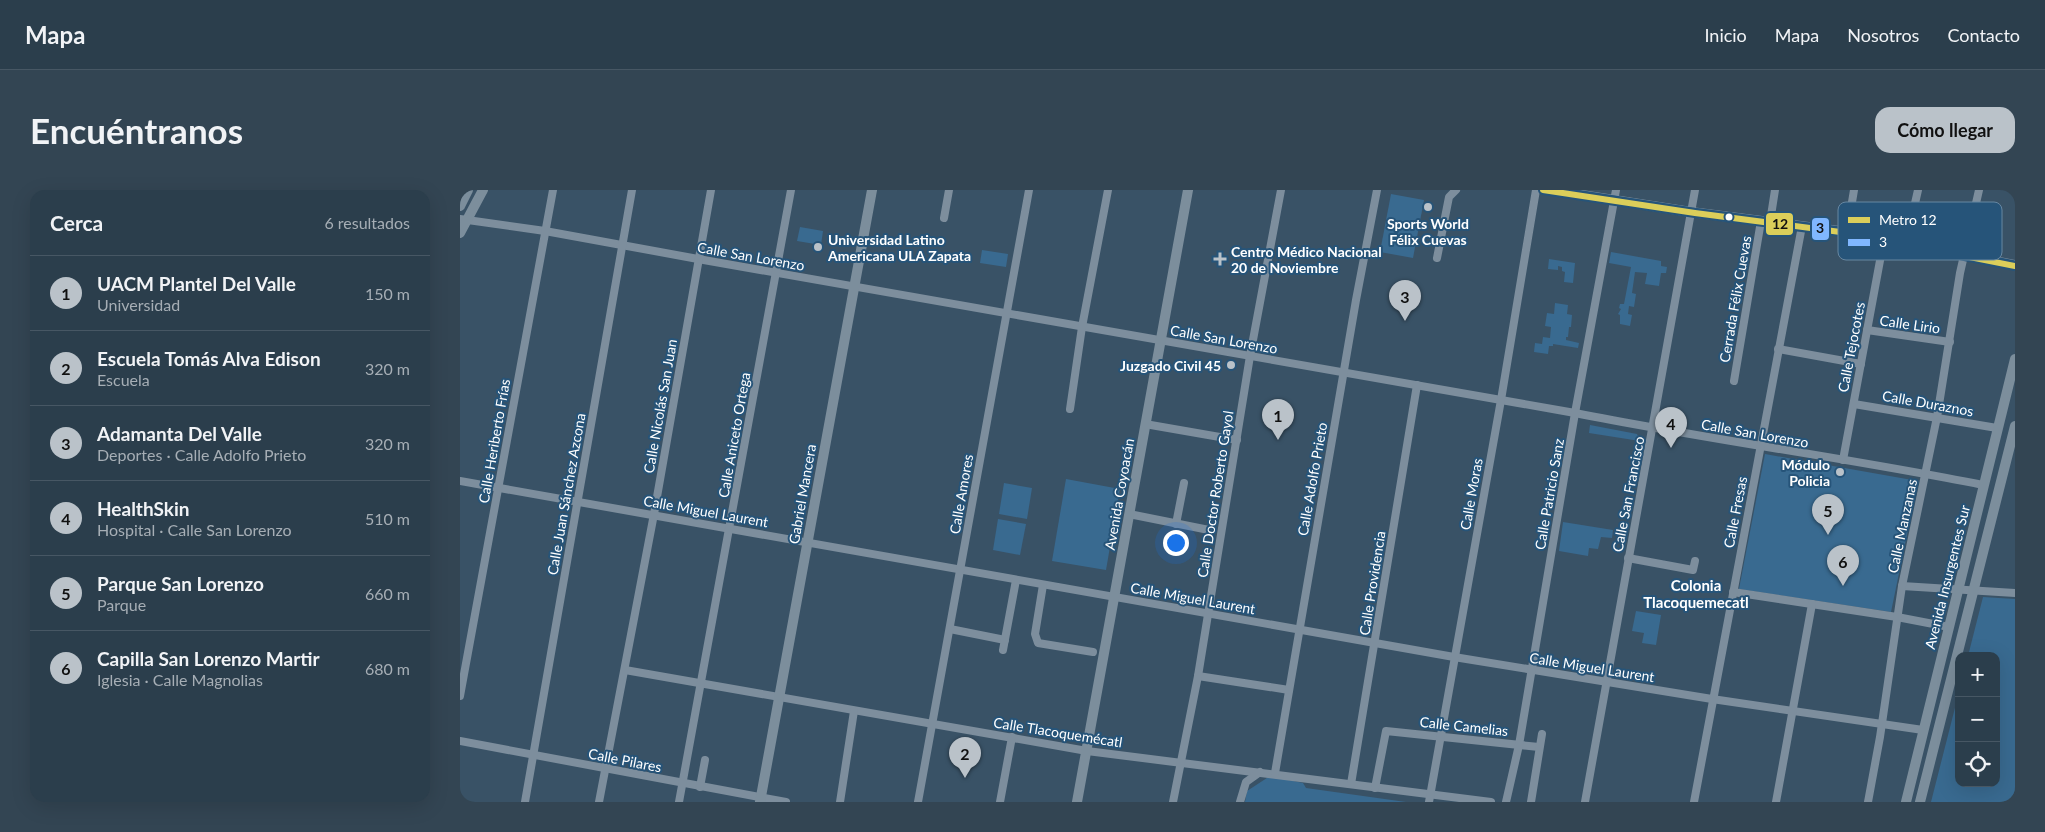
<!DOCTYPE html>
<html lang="es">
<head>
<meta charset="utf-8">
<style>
	:root { --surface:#2b3e4c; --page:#334553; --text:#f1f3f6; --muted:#a6aeb5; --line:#475764; --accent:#bac2c9 }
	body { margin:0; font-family:Lato,sans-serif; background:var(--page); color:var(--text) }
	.controls { position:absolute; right:15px; bottom:15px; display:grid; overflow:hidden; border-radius:10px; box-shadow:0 5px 20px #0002 }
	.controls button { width:45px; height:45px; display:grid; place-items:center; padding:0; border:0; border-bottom:1px solid var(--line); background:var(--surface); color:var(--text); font:25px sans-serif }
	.you { position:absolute; left:715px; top:352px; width:18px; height:18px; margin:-12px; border:4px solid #fff; border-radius:50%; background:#1a73e8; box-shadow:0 0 0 8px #1a73e833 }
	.badge { display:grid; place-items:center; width:32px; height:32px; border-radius:50%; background:var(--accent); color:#111; font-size:16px; font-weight:700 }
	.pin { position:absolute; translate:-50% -41px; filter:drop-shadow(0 1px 2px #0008) }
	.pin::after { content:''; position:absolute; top:26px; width:18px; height:15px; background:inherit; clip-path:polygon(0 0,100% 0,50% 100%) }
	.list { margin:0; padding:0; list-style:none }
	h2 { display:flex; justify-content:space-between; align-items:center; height:65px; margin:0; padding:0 20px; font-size:21px }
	h2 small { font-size:16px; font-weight:400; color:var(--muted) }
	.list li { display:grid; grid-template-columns:32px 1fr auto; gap:15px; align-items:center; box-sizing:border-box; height:75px; padding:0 20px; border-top:1px solid var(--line) }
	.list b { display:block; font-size:19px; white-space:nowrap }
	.list p { margin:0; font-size:16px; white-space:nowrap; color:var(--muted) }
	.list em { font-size:16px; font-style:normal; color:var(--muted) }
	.icon { flex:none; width:28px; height:28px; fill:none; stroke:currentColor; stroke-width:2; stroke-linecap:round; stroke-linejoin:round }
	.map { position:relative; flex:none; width:1555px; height:612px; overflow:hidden; border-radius:15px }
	header { display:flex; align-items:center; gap:30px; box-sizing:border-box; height:70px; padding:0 25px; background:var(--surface); border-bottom:1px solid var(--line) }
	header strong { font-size:24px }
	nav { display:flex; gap:28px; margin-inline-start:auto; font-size:18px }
	.intro { display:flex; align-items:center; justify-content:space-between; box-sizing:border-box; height:120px; padding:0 30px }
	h1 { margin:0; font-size:35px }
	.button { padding:12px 22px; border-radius:15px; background:var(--accent); color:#111; font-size:18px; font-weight:700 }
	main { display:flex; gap:30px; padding:0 30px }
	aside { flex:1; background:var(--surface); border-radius:15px; box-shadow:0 5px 20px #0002 }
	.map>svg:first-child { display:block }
</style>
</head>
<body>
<header>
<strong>Mapa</strong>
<nav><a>Inicio</a><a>Mapa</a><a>Nosotros</a><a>Contacto</a></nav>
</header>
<div class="intro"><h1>Encuéntranos</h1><a class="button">Cómo llegar</a></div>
<main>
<aside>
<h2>Cerca<small>6 resultados</small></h2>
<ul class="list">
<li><span class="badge">1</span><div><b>UACM Plantel Del Valle</b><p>Universidad</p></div><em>150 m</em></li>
<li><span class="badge">2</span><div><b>Escuela Tomás Alva Edison</b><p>Escuela</p></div><em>320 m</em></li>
<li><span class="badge">3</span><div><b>Adamanta Del Valle</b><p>Deportes · Calle Adolfo Prieto</p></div><em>320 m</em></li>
<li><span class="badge">4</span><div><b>HealthSkin</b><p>Hospital · Calle San Lorenzo</p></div><em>510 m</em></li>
<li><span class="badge">5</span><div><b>Parque San Lorenzo</b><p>Parque</p></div><em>660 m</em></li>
<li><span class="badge">6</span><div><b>Capilla San Lorenzo Martir</b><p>Iglesia · Calle Magnolias</p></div><em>680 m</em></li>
</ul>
</aside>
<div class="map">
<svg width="1555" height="612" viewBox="0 0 1555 612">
	<rect width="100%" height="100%" fill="#395266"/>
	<g fill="#396a90">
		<path d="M931,4L964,10L953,68L920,62Z"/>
		<path d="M340,37L363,41L361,55L337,51Z"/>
		<path d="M522,60L548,64L546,77L520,73Z"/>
		<path d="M1151,62L1201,71V76L1207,77L1206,83H1201L1199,96L1185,94L1187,83L1175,82L1172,103L1176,104L1174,117L1169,116L1168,124L1172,125L1170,136L1160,134V125L1158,124L1161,119L1159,118L1160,114H1164L1171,77L1149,73Z"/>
		<path d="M1089,69L1115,73L1113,93L1104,92L1105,82L1102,81V77L1098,76V80L1088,79Z"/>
		<path d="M1095,113L1108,115L1107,124L1112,125L1111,137H1109L1108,147H1106V150L1119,153L1118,158L1093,154V156H1089L1088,164L1074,162L1075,153L1082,154L1083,147L1090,148L1091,137L1085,136L1087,123L1094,124Z"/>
		<path d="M1130,235L1177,244L1180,251L1129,243Z"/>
		<path d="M1305,264L1458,291L1431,422L1279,399Z"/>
		<path d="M606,289L660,299L646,380L592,371Z"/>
		<path d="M544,293L572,298L567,329L539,324Z"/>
		<path d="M538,329L566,334L560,365L533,360Z"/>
		<path d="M1103,332L1153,340L1152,348L1141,347L1138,359L1129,358L1128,366L1099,361Z"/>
		<path d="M1523,407L1555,409V612H1471L1499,502V593H1536V466H1508Z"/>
		<path d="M1176,421L1201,425L1196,455L1182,453L1184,443L1172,441Z"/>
		<path d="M810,586L843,593L846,598L946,612H785L787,601Z"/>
	</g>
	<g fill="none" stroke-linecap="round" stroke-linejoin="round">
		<g stroke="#7d8e9d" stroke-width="8">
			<path d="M484,28L489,0"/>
			<path d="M0,29L85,41L238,69L1115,223C1251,250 1388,268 1523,295"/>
			<path d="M1310,32L1315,0"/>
			<path d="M1387,42L1394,0"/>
			<path d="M1446,53L1458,0"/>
			<path d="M977,68L989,7L996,0"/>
			<path d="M1407,140L1490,152"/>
			<path d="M1318,159L1401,174"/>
			<path d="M1274,191L1301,31"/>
			<path d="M1394,214L1537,238"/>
			<path d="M610,219L622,137L648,0"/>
			<path d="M685,234L777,250"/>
			<path d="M1383,270L1424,49"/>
			<path d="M0,291L994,467L1252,509L1463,540"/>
			<path d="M669,324L749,340"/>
			<path d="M716,334L724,293"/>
			<path d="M1168,368L1233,380L1235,371"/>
			<path d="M583,395L575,444L578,453L633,462"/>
			<path d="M1442,396L1555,403"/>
			<path d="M1273,402L1437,427L1489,437"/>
			<path d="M490,439L545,450"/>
			<path d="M543,460L556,390"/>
			<path d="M165,480L627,561L1031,612"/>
			<path d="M738,486L829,500"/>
			<path d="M0,506L93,0"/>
			<path d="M0,551L326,612"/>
			<path d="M815,583L896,110L917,0"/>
			<path d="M891,594L957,195"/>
			<path d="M240,597L245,570"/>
			<path d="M915,598L926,541L1079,557"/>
			<path d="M65,612L172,0"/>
			<path d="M139,612L194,324L251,0"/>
			<path d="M219,612L331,0"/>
			<path d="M380,612L394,521"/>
			<path d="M458,612L569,0"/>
			<path d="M540,612L552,547"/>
			<path d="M713,612L738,486L790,166L821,0"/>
			<path d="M780,612L786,592L800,582"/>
			<path d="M969,612L1041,210L1076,0"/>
			<path d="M1046,612L1059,555L1115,223L1156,0"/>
			<path d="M1071,612L1082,544"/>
			<path d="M1125,612L1235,0"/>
			<path d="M1234,612L1342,36"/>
			<path d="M1316,612L1352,414"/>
			<path d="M1408,612L1420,547L1442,396L1477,227L1500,83L1519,0"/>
		</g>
		<g stroke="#7c8e9c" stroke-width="10">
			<path d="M1090,0L1231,22L1387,42L1555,75"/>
			<path d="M0,16L8,0"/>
			<path d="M0,43L23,0"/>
			<path d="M300,612L412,0"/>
			<path d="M617,612L728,0"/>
			<path d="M1446,612L1555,169"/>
			<path d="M1460,612L1555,236"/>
		</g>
		<defs>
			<path id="bus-1" d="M1090,0L1231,22L1387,42L1555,75"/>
		</defs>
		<use href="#bus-1" stroke="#265479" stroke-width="9"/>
		<use href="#bus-1" stroke="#80b7ff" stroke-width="5"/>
		<defs>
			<path id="metro-1" d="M1083,0L1235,23L1388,43L1555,76"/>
		</defs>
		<use href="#metro-1" stroke="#265479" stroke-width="10"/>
		<use href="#metro-1" stroke="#dbce5a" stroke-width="6"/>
	</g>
	<g fill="#bac2c9" stroke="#265479" stroke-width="2">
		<circle cx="968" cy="17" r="5"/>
		<circle cx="358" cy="57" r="5"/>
		<path d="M757.5 61.5h5v5h5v5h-5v5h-5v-5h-5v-5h5z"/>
		<circle cx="771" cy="175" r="5"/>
		<circle cx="1380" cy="282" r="5"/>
	</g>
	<circle fill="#fff" stroke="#265479" stroke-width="2" cx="1269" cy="27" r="4.5"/>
	<g text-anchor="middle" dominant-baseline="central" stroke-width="4" stroke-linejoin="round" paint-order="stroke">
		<g font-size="14" font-weight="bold" fill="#fff" stroke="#265479" text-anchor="start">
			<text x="968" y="33" text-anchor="middle">Sports World<tspan x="968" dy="16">Félix Cuevas</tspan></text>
			<text x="368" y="49">Universidad Latino<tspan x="368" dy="16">Americana ULA Zapata</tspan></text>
			<text x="771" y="61">Centro Médico Nacional<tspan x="771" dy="16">20 de Noviembre</tspan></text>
			<text x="761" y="175" text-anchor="end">Juzgado Civil 45</text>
			<text x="1370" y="274" text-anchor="end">Módulo<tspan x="1370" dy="16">Policia</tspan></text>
		</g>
		<g font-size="14" fill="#fff" stroke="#265479">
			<text transform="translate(291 66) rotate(10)">Calle San Lorenzo</text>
			<text transform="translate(1275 109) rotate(-80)">Cerrada Félix Cuevas</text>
			<text transform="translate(1450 134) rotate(8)">Calle Lirio</text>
			<text transform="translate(764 149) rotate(10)">Calle San Lorenzo</text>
			<text transform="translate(1391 157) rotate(-79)">Calle Tejocotes</text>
			<text transform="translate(1468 213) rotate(10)">Calle Duraznos</text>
			<text transform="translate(200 216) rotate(-80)">Calle Nicolás San Juan</text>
			<text transform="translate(1295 243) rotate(10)">Calle San Lorenzo</text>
			<text transform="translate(274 245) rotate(-80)">Calle Aniceto Ortega</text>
			<text transform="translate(34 251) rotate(-80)">Calle Heriberto Frías</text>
			<text transform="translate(852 289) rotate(-80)">Calle Adolfo Prieto</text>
			<text transform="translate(106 304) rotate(-80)">Calle Juan Sánchez Azcona</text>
			<text transform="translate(342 304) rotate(-80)">Gabriel Mancera</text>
			<text transform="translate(501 304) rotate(-80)">Calle Amores</text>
			<text transform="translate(659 304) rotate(-80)">Avenida Coyoacán</text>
			<text transform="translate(755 304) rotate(-81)">Calle Doctor Roberto Gayol</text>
			<text transform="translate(1011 304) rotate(-80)">Calle Moras</text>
			<text transform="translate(1089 304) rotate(-80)">Calle Patricio Sanz</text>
			<text transform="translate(1168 304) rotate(-79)">Calle San Francisco</text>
			<text transform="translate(246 321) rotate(10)">Calle Miguel Laurent</text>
			<text transform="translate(1275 322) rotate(-79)">Calle Fresas</text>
			<text transform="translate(1442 336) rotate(-78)">Calle Manzanas</text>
			<text transform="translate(1487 387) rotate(-76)">Avenida Insurgentes Sur</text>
			<text transform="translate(912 393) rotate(-81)">Calle Providencia</text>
			<text transform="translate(733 408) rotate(10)">Calle Miguel Laurent</text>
			<text transform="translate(1132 477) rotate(9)">Calle Miguel Laurent</text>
			<text transform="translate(1004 536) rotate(6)">Calle Camelias</text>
			<text transform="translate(598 542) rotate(9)">Calle Tlacoquemécatl</text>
			<text transform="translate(165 570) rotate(11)">Calle Pilares</text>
		</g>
		<g font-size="15" font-weight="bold" fill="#fff" stroke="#265479">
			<text x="1236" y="395">Colonia<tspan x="1236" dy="17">Tlacoquemecatl</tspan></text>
		</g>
	</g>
	<rect x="1378" y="12" width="164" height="58" rx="8" fill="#265479" stroke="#6787a1" stroke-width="1"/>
	<rect x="1388" y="27" width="22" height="6" fill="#dbce5a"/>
	<rect x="1388" y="49" width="22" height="7" fill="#80b7ff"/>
	<g font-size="14" fill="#fff">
		<text x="1419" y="35">Metro 12</text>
		<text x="1419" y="57">3</text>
	</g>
	<g stroke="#265479" stroke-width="2">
		<rect x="1305" y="22" width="29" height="24" rx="5" fill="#dbce5a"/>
		<rect x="1351" y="27" width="19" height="24" rx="5" fill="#80b7ff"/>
	</g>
	<g font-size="14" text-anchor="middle" font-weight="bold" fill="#111">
		<text x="1320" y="39">12</text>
		<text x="1360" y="43">3</text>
	</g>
</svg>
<div class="controls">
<button>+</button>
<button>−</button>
<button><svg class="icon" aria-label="locate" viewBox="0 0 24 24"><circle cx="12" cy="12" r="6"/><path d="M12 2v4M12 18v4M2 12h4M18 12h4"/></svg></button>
</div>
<div class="you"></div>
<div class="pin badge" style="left:818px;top:250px">1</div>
<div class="pin badge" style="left:505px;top:588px">2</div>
<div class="pin badge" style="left:945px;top:131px">3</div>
<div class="pin badge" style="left:1211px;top:258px">4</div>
<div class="pin badge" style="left:1368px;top:345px">5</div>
<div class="pin badge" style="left:1383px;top:396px">6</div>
</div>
</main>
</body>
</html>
